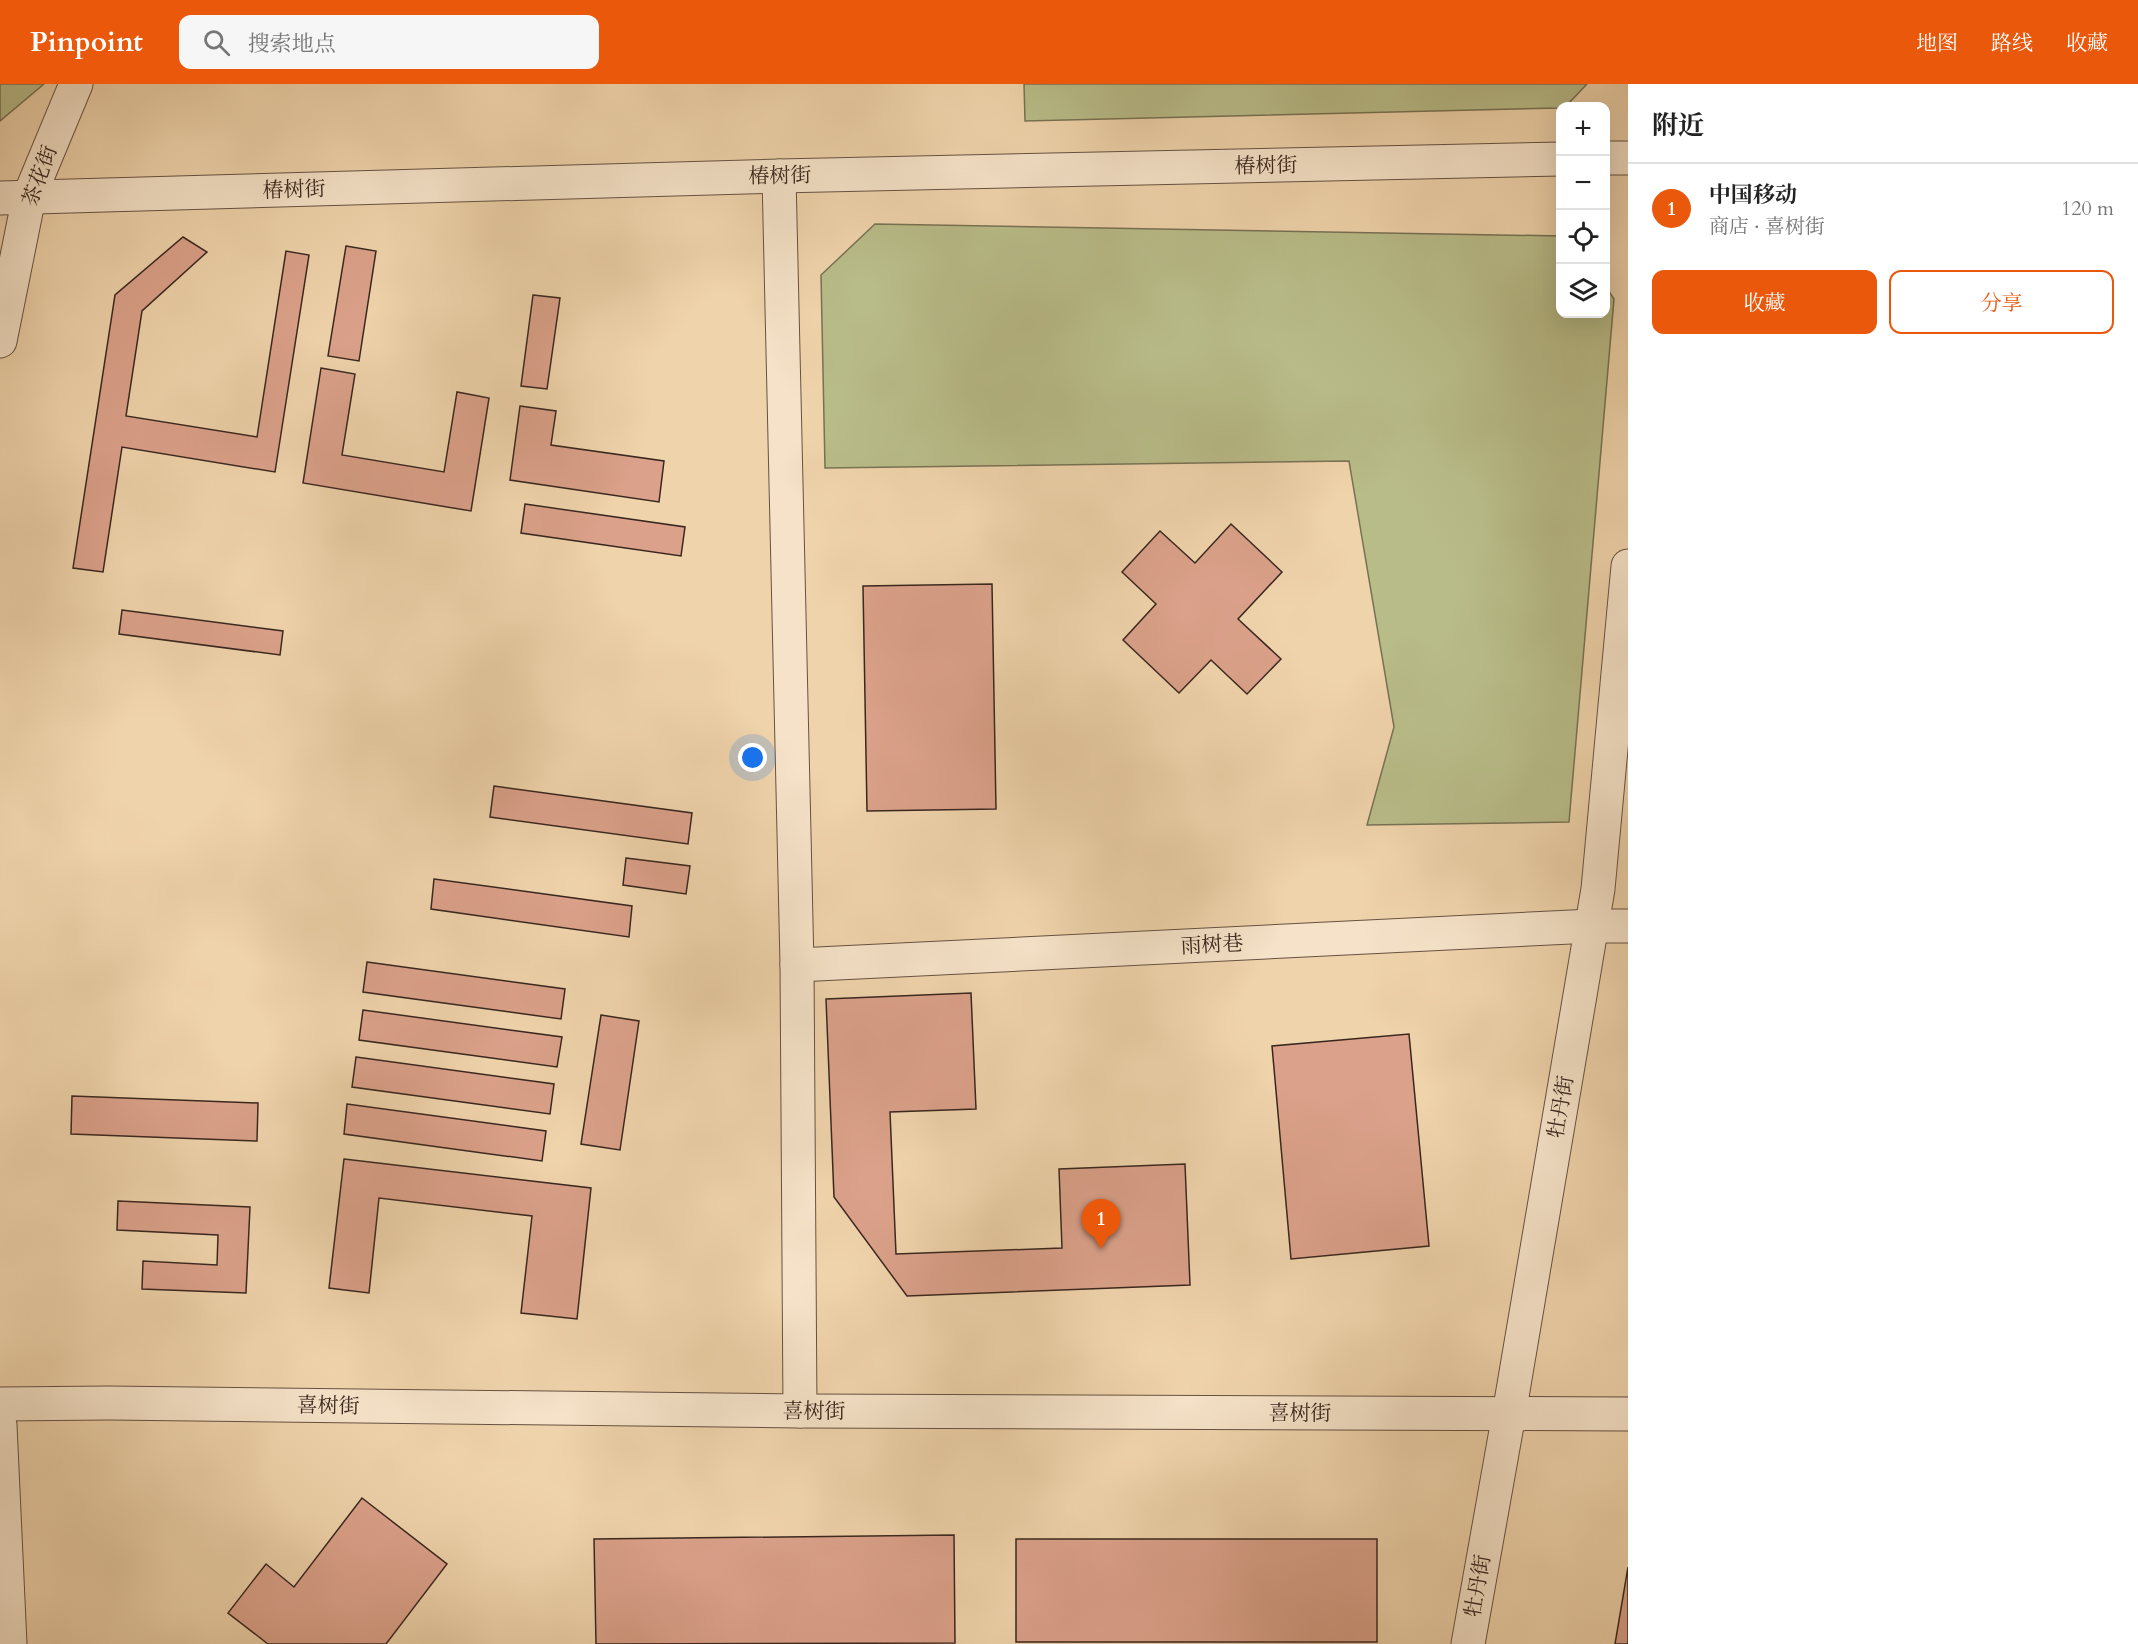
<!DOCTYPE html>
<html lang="zh">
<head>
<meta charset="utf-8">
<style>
	:root { --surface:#fff; --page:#f6f6f6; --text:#222; --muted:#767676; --line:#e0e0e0; --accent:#ea580c }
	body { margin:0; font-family:Cardo,"Noto Serif SC",serif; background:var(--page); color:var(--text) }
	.controls { position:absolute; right:18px; top:18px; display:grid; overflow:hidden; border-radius:12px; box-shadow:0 6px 24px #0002 }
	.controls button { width:54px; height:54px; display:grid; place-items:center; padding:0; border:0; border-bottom:2px solid var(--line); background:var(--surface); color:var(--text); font:30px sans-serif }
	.you { position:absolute; left:753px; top:674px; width:21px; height:21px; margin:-15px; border:4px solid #fff; border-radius:50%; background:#1a73e8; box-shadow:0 0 0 9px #1a73e833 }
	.badge { display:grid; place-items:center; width:39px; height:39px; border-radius:50%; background:var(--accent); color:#fff; font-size:20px; font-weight:700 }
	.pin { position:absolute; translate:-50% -50px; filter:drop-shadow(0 2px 3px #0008) }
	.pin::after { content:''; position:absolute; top:32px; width:21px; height:18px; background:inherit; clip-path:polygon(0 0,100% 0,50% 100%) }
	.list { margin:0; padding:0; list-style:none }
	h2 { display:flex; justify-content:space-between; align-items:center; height:78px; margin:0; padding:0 24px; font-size:26px }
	h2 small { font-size:20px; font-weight:400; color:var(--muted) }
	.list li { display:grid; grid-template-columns:39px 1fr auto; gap:18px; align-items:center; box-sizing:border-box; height:90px; padding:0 24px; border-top:2px solid var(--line) }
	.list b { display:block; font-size:22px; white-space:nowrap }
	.list p { margin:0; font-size:20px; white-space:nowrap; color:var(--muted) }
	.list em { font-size:20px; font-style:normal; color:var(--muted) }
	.actions { display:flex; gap:12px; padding:18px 24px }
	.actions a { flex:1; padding:14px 0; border:2px solid var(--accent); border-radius:12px; text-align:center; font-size:21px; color:var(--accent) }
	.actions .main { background:var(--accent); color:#fff }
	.icon { flex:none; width:33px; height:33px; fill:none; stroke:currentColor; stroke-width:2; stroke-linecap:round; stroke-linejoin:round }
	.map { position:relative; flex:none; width:1628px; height:1560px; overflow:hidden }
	header { display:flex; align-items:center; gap:36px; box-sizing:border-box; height:84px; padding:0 30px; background:var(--accent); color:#fff }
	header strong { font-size:28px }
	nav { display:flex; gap:33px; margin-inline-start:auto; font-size:21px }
	.search { width:420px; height:54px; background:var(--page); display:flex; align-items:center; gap:15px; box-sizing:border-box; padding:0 21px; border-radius:12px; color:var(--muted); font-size:22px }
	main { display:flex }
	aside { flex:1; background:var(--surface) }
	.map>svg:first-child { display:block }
</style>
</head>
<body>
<header>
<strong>Pinpoint</strong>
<div class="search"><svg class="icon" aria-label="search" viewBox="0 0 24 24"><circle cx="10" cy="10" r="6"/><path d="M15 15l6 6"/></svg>搜索地点</div>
<nav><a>地图</a><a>路线</a><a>收藏</a></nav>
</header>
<main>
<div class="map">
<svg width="1628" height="1560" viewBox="0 0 1628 1560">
	<rect width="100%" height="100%" fill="#efd3ab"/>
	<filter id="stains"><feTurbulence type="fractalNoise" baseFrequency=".00333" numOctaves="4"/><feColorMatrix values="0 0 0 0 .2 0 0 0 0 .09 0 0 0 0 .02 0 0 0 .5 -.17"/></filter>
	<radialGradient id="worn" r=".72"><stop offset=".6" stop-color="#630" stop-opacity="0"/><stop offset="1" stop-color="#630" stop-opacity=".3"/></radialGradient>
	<g fill="#b8bc89" stroke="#787254" stroke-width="1.5">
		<path d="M0,0H44L0,37Z"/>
		<path d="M1024,0H1587L1566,22L1560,24L1025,37Z"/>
		<path d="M875,140L1560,152V230H1606V203L1614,215L1569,738L1367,741L1394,643L1349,377L825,384L821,191Z"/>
	</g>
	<g fill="#dba18a" stroke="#39271f" stroke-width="1.5">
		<path d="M183,153L207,168L142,227L126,332L257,353L286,167L309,171L275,388L122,363L103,488L73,484L115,211Z"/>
		<path d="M346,162L376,167L359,277L328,272Z"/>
		<path d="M533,211L560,214L547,305L521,302Z"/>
		<path d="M321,284L355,290L342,371L444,388L457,308L489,314L471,427L303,399Z"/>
		<path d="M520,322L556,327L551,361L664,377L659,418L510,396Z"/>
		<path d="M525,420L685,443L681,472L521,449Z"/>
		<path d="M1231,440L1282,488L1238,535L1281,575L1247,610L1211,576L1179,609L1123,556L1156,520L1122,488L1160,447L1195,479Z"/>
		<path d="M992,500L996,725L867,727L863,502Z"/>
		<path d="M122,526L283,547L280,571L119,550Z"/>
		<path d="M494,702L692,729L688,760L490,733Z"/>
		<path d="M626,774L690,782L686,810L623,801Z"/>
		<path d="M434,795L632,822L629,853L431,825Z"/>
		<path d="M367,878L565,905L561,935L363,908Z"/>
		<path d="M971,909L976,1025L890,1028L896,1170L1062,1164L1059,1085L1185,1080L1190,1201L907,1212L834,1113L826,915Z"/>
		<path d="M363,926L562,953L557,983L359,956Z"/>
		<path d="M601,931L639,937L620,1066L581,1060Z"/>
		<path d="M1409,950L1429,1162L1291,1175L1272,962Z"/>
		<path d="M356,973L554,1000L550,1030L352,1003Z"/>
		<path d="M72,1012L258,1019L257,1057L71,1050Z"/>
		<path d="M347,1020L546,1047L542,1077L344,1050Z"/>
		<path d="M344,1075L591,1104L577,1235L521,1229L532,1132L379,1114L369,1209L329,1204Z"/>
		<path d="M118,1117L250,1123L246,1209L142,1205L143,1177L217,1181L218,1151L117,1146Z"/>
		<path d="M362,1414L447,1480L386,1560H268L228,1529L266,1480L294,1503Z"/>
		<path d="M954,1451L955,1559L596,1560L594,1455Z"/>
		<rect x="1016" y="1455" width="361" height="103"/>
		<path d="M1628,1483V1560H1615Z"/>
	</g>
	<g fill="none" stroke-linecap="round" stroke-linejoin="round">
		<defs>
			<g id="minor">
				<path d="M1606,74H1628"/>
				<path d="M779,92L797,881L800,1327"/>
				<path d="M0,114L779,92L1560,75"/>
				<path d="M0,257L29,113L76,0"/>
				<path d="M797,881L1592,842H1628"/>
				<path d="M0,1320L109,1319L800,1327L1628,1330"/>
				<path d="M0,1341L10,1560"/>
				<path d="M1468,1560L1509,1330L1598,805L1628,482"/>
			</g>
		</defs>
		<use href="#minor" stroke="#665242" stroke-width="35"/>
		<use href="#minor" stroke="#f5e2c8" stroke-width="33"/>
	</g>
	<g text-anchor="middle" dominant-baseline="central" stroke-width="5" stroke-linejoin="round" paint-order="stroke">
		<g font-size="21" fill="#39271f" stroke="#f5e2c8">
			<text transform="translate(1266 82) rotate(-1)">椿树街</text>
			<text transform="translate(40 92) rotate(-70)">茶花街</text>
			<text transform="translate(780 92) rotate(-1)">椿树街</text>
			<text transform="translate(294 106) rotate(-2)">椿树街</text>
			<text transform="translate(1212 861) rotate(-3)">雨树巷</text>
			<text transform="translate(1561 1023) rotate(-80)">牡丹街</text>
			<text transform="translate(328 1322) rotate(1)">喜树街</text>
			<text x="814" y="1327">喜树街</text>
			<text x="1300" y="1329">喜树街</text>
			<text transform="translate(1478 1502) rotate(-80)">牡丹街</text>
		</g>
	</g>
	<rect width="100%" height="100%" filter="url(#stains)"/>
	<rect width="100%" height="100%" fill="url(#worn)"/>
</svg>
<div class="controls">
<button>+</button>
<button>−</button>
<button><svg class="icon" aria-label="locate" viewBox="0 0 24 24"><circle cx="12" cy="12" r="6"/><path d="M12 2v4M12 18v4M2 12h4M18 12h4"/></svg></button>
<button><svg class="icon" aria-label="layers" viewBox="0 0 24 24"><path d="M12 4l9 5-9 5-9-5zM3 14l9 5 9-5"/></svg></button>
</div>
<div class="you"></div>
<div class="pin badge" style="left:1101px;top:1165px">1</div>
</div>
<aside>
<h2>附近<small></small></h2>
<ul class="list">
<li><span class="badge">1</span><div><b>中国移动</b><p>商店 · 喜树街</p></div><em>120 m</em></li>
</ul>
<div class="actions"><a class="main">收藏</a><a>分享</a></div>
</aside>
</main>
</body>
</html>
